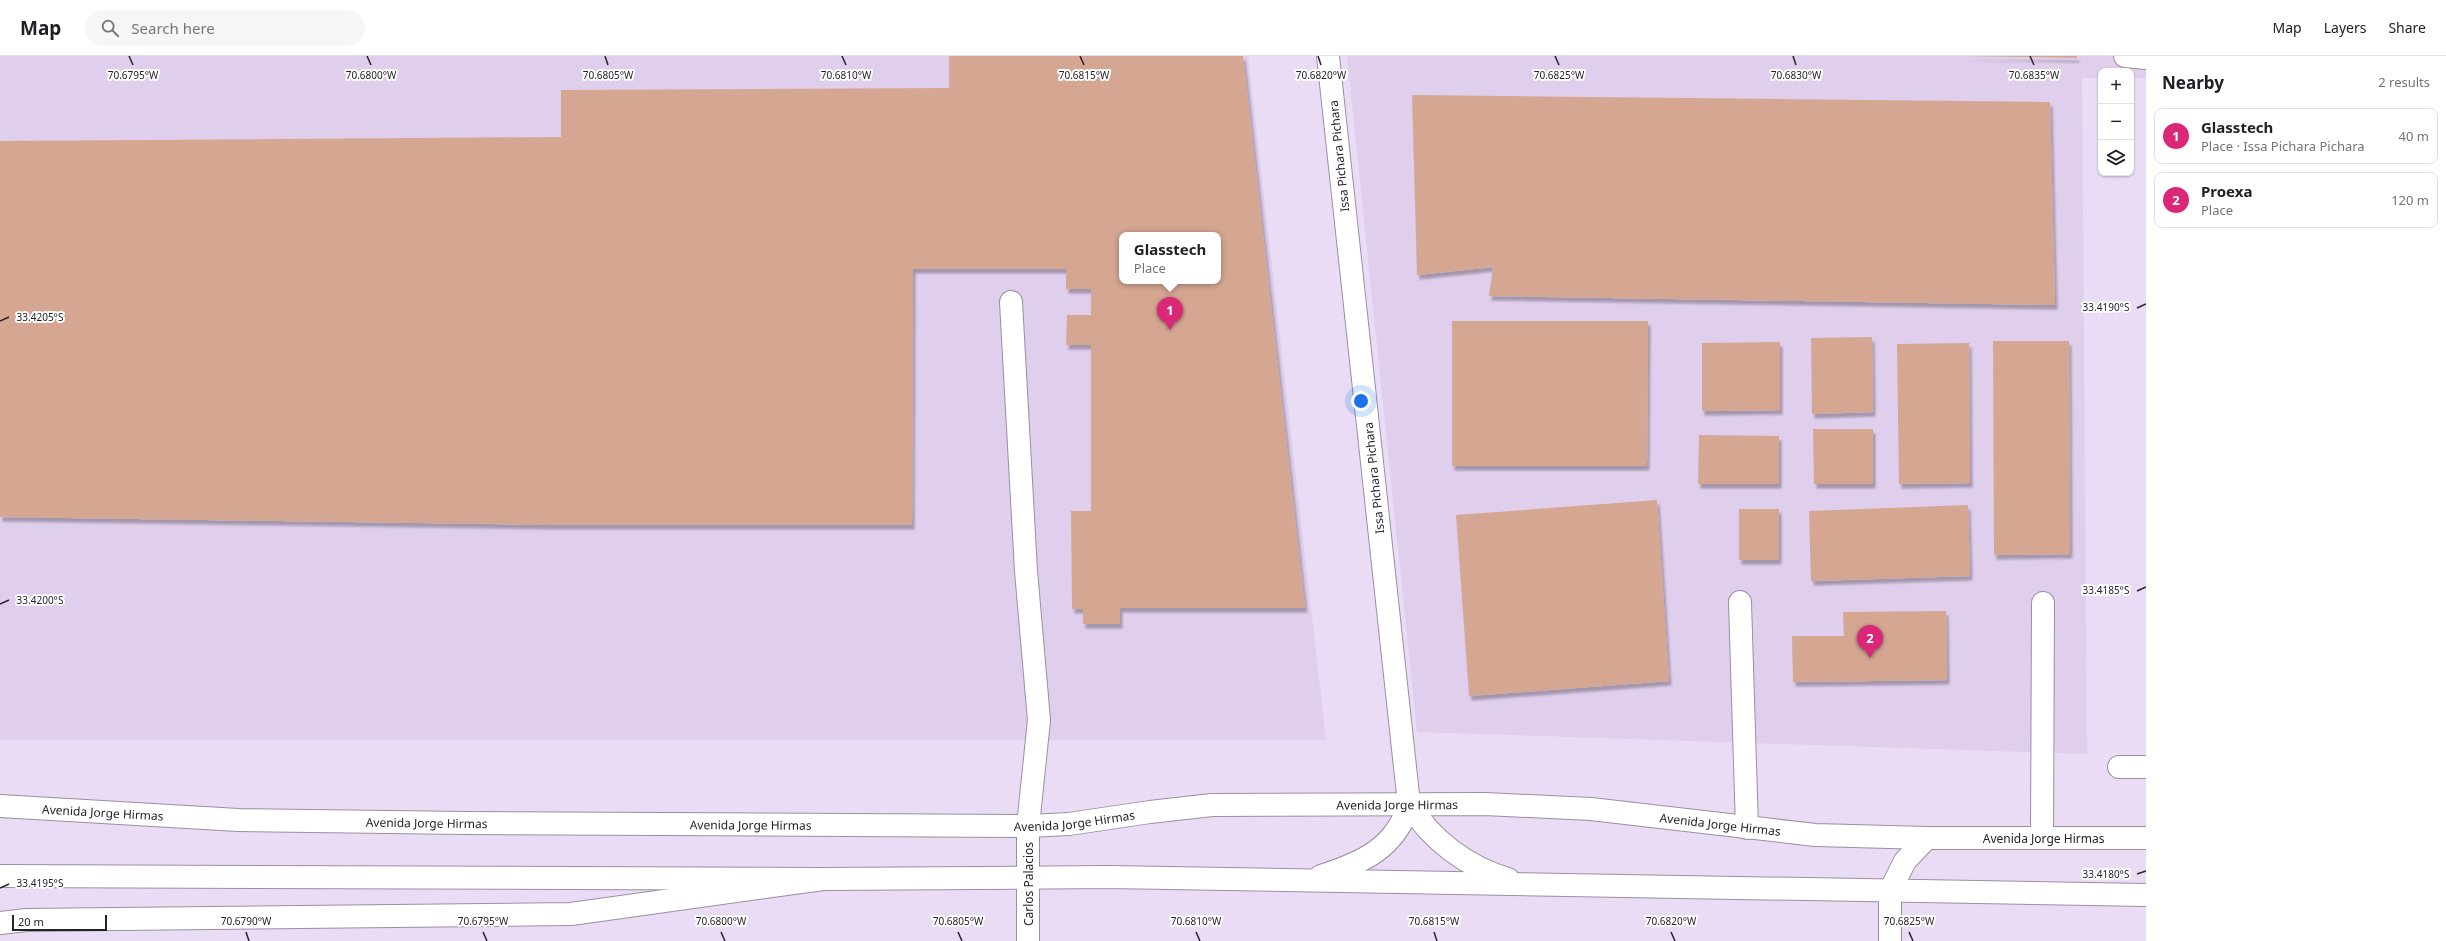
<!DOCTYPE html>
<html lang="en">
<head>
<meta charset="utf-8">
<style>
	:root { --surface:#fff; --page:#f6f6f6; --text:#202124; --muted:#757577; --line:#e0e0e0; --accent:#db2777 }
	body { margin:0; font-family:"Noto Sans",sans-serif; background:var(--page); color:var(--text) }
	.controls { position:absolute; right:12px; top:12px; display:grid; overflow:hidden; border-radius:8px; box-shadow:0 1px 3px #0004 }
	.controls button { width:36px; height:36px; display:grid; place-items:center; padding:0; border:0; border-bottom:1px solid var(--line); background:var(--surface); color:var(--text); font:20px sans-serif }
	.scale { position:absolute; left:12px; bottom:10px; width:95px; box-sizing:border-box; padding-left:4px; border:2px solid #26212a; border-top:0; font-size:11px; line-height:14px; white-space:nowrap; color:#26212a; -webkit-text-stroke:3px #fff; paint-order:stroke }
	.you { position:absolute; left:1361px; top:345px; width:14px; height:14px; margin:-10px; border:3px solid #fff; border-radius:50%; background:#1a73e8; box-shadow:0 0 0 6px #1a73e833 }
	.badge { display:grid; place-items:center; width:26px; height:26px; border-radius:50%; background:var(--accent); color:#fff; font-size:13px; font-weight:700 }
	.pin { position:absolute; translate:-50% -33px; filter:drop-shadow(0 1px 2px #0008) }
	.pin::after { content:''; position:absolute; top:21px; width:14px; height:12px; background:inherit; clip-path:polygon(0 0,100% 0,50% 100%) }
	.popup { position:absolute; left:1119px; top:176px; width:102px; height:52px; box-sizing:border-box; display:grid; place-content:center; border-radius:8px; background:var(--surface); filter:drop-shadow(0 1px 3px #0005); font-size:13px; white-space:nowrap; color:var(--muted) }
	.popup b { font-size:15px; color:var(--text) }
	.popup::after { content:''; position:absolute; left:50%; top:100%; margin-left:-8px; border:8px solid transparent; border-top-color:var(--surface) }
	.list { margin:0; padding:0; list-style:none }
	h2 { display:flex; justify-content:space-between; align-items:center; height:52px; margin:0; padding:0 16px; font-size:17px }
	h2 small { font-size:13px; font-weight:400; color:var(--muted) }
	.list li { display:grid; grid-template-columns:26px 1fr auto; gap:12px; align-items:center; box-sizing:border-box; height:56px; margin:0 8px 8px; padding:0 8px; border:1px solid var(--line); border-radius:8px }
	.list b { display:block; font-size:15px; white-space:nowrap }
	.list p { margin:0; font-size:13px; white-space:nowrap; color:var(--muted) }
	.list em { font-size:13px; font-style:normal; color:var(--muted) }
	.icon { flex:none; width:22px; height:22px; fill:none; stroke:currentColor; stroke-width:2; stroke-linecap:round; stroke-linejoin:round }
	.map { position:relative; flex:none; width:2146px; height:885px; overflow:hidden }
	header { display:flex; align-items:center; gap:24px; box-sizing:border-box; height:56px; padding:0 20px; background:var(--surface); border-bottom:1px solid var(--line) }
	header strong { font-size:19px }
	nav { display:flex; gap:22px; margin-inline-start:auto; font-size:14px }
	.search { width:280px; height:36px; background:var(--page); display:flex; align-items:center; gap:10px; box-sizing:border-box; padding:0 14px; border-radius:22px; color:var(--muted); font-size:15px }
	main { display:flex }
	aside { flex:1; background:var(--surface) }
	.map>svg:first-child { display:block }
</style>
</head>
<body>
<header>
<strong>Map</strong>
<div class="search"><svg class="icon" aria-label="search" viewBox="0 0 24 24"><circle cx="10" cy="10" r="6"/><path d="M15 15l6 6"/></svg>Search here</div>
<nav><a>Map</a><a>Layers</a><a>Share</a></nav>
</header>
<main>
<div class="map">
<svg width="2146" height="885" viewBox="0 0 2146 885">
	<defs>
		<filter id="shadow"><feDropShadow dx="2.5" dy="4.5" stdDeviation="1" flood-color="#0004"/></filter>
	</defs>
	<rect width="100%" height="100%" fill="#e9dcf4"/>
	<g fill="#dfceec" fill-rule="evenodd">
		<path d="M0,0H1248L1326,684H0ZM1122,179H1218V225H1122Z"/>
		<path d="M1347,0H2146V22H2131V15H2101V22H2082L2087,698L1417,676Z"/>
	</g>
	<g fill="#d5a792" fill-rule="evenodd" filter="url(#shadow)">
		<path d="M949,0H1243L1305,552H1120V568H1083V553H1072L1071,455H1091V289H1066L1067,259H1091V233H1066V213H913L912,469H560L0,461V85L561,81V34L949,32ZM1122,179H1218V225H1122Z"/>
		<path d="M1964,0H2077V2Z"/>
		<path d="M1412,39L2050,46L2055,249L1489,240L1493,211L1417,219Z"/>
		<path d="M1452,265H1648L1647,410H1452Z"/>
		<path d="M1872,281L1873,356L1812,358L1811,282Z"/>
		<path d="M1993,285H2069L2070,498L1994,499Z"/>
		<path d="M1780,286V354L1702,355V287Z"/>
		<path d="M1969,287L1970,427L1899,428L1897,288Z"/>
		<path d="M1813,373H1873V428H1814Z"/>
		<path d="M1699,379L1779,380V428H1698Z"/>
		<path d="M1657,444L1669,625L1469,640L1456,459Z"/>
		<path d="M1968,449L1970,520L1811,525L1809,455Z"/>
		<rect x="1739" y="453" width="40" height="51"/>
		<path d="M1946,555L1947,624L1793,626L1792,580H1844L1843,556Z"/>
	</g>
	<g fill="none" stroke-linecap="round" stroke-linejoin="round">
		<defs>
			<g id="minor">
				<path d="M2125,0L2146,2"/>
				<path d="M1011,246L1026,515L1039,664L1028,770V885"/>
				<path d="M1740,546L1747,772"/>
				<path d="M2119,711H2146"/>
				<path d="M1409,748C1431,784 1467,811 1508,823"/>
				<path id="s1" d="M0,750L238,764L465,767L1028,770L1069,768L1150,756L1212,749L1485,748L1591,753L1815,779L1927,782H2146"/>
				<path d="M2042,782L2043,547"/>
				<path d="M0,820L823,823L1110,821L2146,839"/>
				<path d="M1321,820C1362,807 1396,792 1409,748L1328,0"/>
				<path d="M1890,885V835L1905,805L1927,782"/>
			</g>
			<path id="major" d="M0,867L26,864L571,858L823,823"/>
		</defs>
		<use href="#minor" stroke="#9a8ea4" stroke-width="24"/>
		<use href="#major" stroke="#9a8ea4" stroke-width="24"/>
		<use href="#minor" stroke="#fff" stroke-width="22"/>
		<use href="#major" stroke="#fff" stroke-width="22"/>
	</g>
	<path fill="none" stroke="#26212a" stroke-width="1.5" d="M129,0L133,9M367,0L371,9M605,0L608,9M842,0L846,9M1080,0L1084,9M1318,0L1321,9M1555,0L1559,9M1793,0L1796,9M2030,0L2034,9M2137,252L2146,248M0,265L9,261M2137,535L2146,531M0,548L9,544M2137,818L2146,815M0,832L9,828M246,876L249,885M483,876L487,885M721,876L725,885M958,876L962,885M1196,876L1200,885M1434,876L1437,885M1671,876L1675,885M1909,876L1913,885"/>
	<g text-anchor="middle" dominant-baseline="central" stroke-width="4" stroke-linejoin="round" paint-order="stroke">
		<g font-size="12" fill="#26212a" stroke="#fff">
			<text transform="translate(1339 100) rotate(-96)">Issa Pichara Pichara</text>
			<text transform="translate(1374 422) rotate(-96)">Issa Pichara Pichara</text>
			<text stroke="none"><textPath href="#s1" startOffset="1399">Avenida Jorge Hirmas</textPath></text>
			<text stroke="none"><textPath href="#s1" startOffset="103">Avenida Jorge Hirmas</textPath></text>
			<text stroke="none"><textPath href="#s1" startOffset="1075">Avenida Jorge Hirmas</textPath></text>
			<text stroke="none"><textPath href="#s1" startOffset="427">Avenida Jorge Hirmas</textPath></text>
			<text stroke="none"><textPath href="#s1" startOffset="1723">Avenida Jorge Hirmas</textPath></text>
			<text stroke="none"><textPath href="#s1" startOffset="751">Avenida Jorge Hirmas</textPath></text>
			<text stroke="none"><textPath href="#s1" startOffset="2047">Avenida Jorge Hirmas</textPath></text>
			<text transform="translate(1028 828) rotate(-90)">Carlos Palacios</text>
		</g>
	</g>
	<g font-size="10" text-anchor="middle" fill="#26212a" stroke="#fff" stroke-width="4" stroke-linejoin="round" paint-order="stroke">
		<text x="133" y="23">70.6795°W</text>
		<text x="371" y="23">70.6800°W</text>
		<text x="608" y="23">70.6805°W</text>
		<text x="846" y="23">70.6810°W</text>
		<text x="1084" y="23">70.6815°W</text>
		<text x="1321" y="23">70.6820°W</text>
		<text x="1559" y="23">70.6825°W</text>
		<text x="1796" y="23">70.6830°W</text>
		<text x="2034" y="23">70.6835°W</text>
		<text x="2106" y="255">33.4190°S</text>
		<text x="40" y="265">33.4205°S</text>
		<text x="2106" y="538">33.4185°S</text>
		<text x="40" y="548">33.4200°S</text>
		<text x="2106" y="822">33.4180°S</text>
		<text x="40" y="831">33.4195°S</text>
		<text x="246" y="869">70.6790°W</text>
		<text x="483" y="869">70.6795°W</text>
		<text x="721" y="869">70.6800°W</text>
		<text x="958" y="869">70.6805°W</text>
		<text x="1196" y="869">70.6810°W</text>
		<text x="1434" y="869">70.6815°W</text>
		<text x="1671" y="869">70.6820°W</text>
		<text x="1909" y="869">70.6825°W</text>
	</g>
</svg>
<div class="controls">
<button>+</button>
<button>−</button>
<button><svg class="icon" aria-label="layers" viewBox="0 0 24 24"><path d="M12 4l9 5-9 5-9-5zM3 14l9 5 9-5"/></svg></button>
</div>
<div class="scale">20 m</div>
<div class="you"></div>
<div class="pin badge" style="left:1170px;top:274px">1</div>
<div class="popup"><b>Glasstech</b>Place</div>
<div class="pin badge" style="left:1870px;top:602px">2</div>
</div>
<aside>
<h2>Nearby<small>2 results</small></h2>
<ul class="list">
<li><span class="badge">1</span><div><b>Glasstech</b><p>Place · Issa Pichara Pichara</p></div><em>40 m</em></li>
<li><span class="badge">2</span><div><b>Proexa</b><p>Place</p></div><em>120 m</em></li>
</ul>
</aside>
</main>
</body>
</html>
